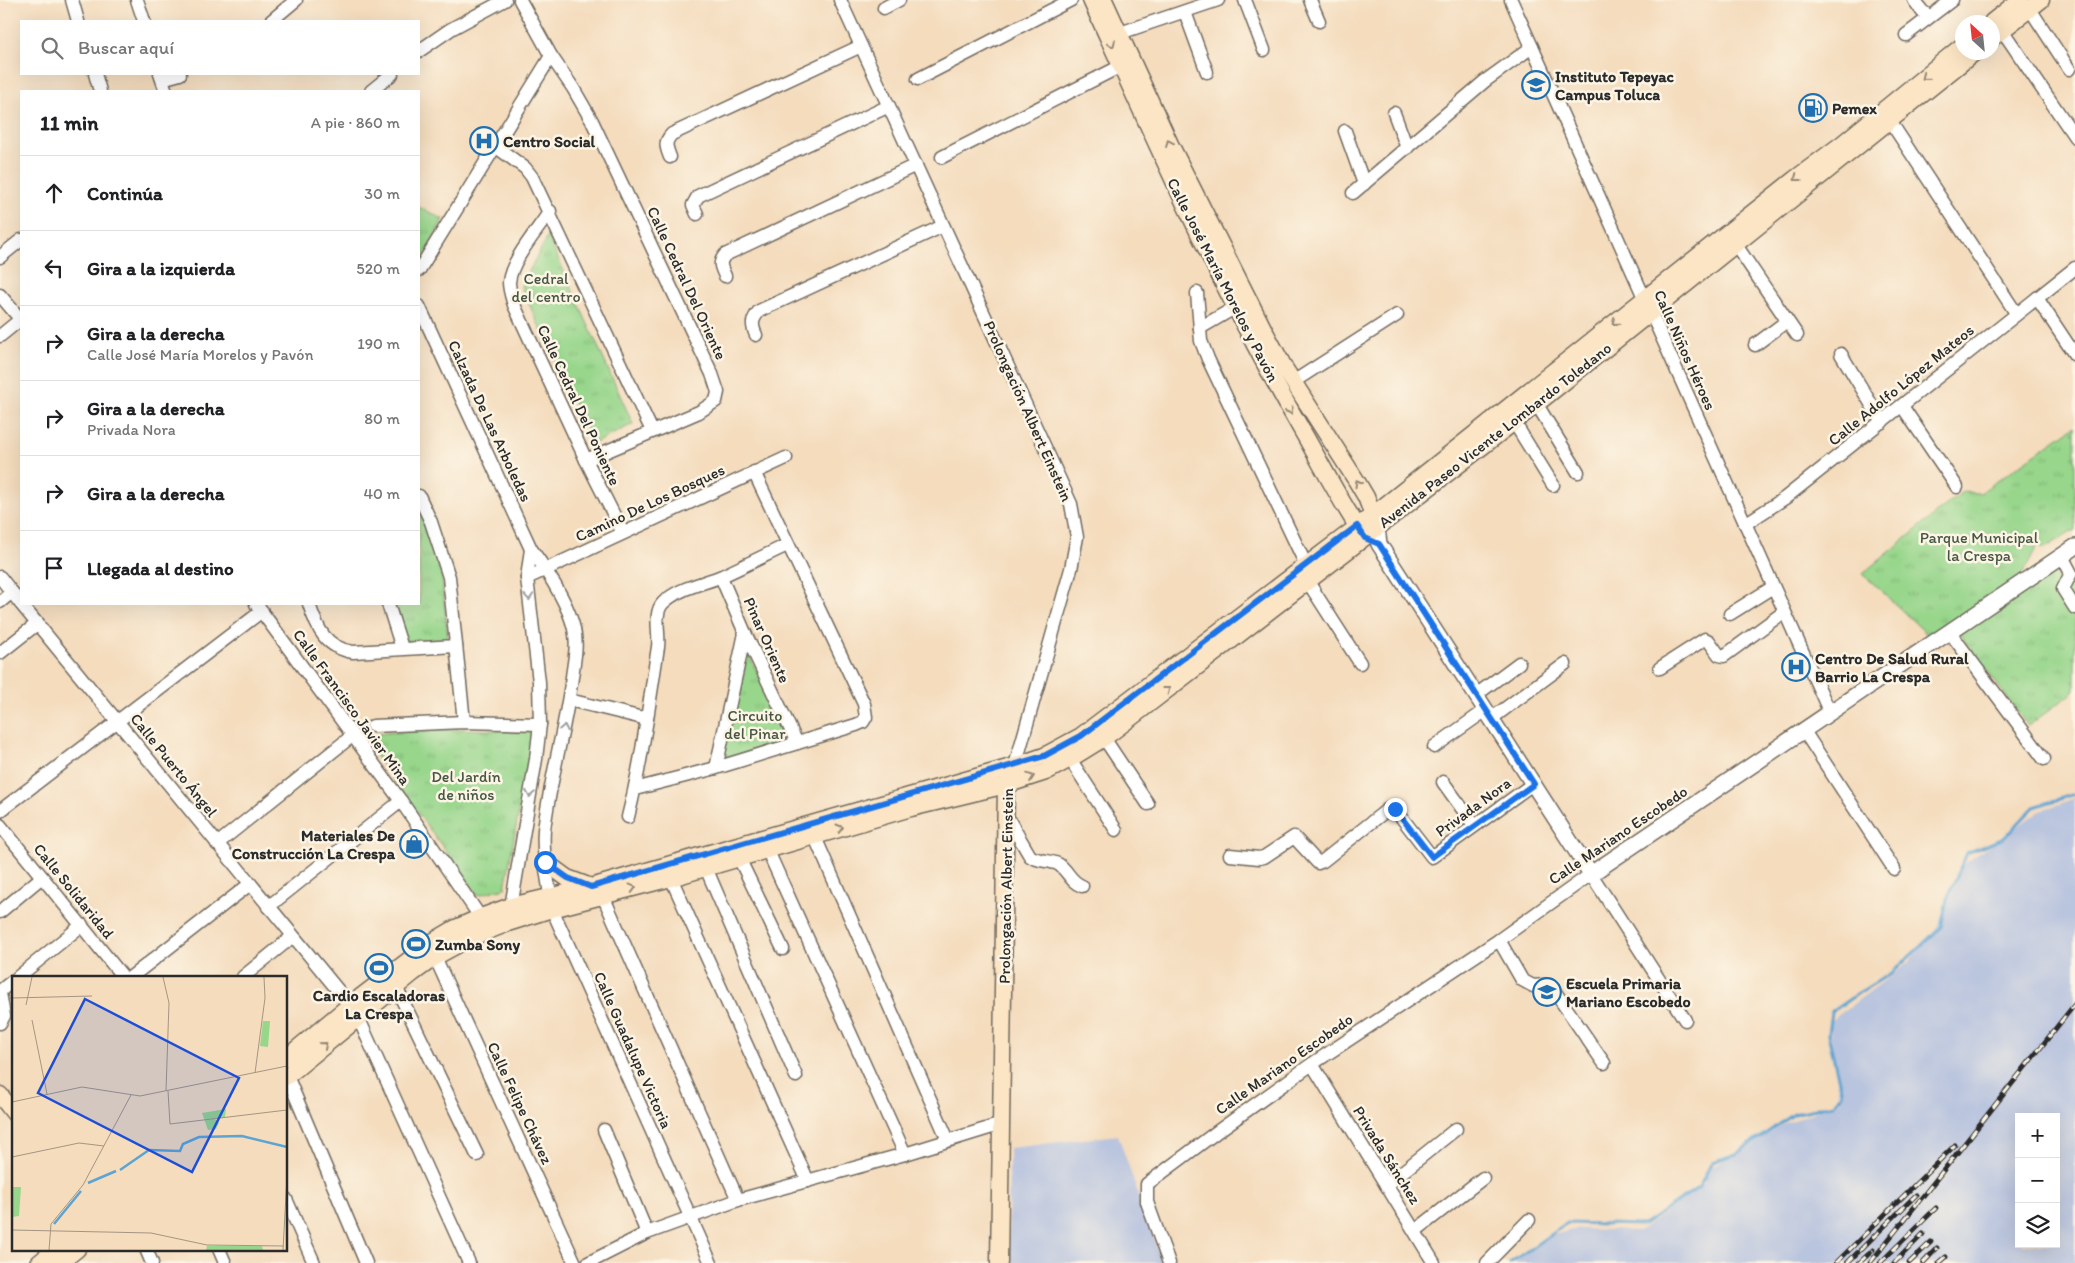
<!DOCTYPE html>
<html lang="es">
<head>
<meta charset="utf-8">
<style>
	:root { --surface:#fff; --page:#f6f6f6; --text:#202124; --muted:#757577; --line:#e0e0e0 }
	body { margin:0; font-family:Itim,sans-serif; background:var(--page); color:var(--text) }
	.controls { position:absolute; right:15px; bottom:15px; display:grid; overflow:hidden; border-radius:0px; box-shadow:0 5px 20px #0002 }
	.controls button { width:45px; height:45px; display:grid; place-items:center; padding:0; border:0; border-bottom:1px solid var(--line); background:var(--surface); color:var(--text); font:25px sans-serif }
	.compass { position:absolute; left:1955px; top:15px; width:45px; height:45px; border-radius:50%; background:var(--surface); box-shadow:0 5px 20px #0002; rotate:333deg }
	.stop { position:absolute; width:15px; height:15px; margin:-11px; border:4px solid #1a73e8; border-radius:50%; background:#fff }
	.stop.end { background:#1a73e8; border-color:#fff; box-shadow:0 1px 5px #0008 }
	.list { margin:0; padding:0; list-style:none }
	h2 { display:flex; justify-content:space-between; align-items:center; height:65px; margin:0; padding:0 20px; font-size:21px }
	h2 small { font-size:16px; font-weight:400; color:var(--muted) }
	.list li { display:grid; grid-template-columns:32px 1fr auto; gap:15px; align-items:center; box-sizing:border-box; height:75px; padding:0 20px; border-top:1px solid var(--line) }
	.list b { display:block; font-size:19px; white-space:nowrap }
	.list p { margin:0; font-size:16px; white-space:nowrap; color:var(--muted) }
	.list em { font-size:16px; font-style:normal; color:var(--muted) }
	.icon { flex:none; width:28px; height:28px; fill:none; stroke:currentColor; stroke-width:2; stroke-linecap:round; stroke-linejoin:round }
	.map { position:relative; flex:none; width:2075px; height:1263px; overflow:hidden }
	.search { position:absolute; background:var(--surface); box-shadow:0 5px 20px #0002; left:20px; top:20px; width:400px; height:55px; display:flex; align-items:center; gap:12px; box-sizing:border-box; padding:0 18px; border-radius:0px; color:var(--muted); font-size:19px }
	.panel { position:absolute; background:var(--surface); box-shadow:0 5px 20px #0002; left:20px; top:90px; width:400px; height:515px; border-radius:0px }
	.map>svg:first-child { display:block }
</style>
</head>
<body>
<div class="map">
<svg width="2075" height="1263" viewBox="0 0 2075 1263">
	<defs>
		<pattern id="park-tufts" width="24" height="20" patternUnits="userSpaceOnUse" patternTransform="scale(1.25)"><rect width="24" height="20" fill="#97d68b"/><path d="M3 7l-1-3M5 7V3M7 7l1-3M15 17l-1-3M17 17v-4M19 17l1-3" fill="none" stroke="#82b878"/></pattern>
	</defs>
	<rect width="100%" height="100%" fill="#fcf5e5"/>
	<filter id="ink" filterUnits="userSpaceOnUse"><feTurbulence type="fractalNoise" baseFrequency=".02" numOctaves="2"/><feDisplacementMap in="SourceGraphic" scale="10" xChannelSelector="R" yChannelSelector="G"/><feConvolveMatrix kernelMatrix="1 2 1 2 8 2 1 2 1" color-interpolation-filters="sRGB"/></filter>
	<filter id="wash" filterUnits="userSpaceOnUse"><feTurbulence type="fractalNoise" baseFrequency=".0096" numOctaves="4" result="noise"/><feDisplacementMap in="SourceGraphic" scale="20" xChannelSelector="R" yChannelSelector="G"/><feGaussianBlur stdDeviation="1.12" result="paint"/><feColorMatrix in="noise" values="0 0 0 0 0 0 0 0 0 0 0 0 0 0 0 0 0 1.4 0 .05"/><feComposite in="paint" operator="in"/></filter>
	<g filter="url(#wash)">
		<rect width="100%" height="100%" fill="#f4dcbd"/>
		<g fill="#b9c4de" fill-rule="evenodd">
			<path d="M2075,798V1263H1514L1552,1235L1578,1229L1640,1231L1704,1184L1707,1170L1784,1124L1840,1102L1829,1022L1908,963L1939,924L1958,868L2038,812ZM2019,1117H2056V1244H2019Z"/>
			<path d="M1118,1135L1162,1263H1008L1009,1148Z"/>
		</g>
		<g fill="url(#park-tufts)" stroke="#61805b">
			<path d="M419,207L443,219L419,267Z"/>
			<path d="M548,236L633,424L593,444L521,286Z"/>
			<path d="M2075,426V530L2043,549L2038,544L2019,582L1931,638L1863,574L1962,492L1980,493Z"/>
			<path d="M419,511L426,525L441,570L448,639L406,641L395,604H419Z"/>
			<path d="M2042,570L2075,582V691L2028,726L1961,635L1952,632Z"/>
			<path d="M746,649L791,741L721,762Z"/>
			<path d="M459,729L533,732L505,888L478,895L364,740L382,733Z"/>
		</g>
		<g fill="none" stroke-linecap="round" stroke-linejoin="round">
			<path stroke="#5ca4d3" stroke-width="3" d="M1510,1263L1567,1223L1643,1225L1699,1187L1712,1162L1736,1154L1794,1114L1834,1104L1842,1094L1828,1034L1831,1012L1860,992L1893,972L1941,927L1947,899L1967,853L2004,838L2034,807L2075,794"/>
		</g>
	</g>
	<g filter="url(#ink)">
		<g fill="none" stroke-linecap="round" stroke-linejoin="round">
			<defs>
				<g id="minor">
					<path d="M72,0L78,21"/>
					<path d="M137,0L144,21"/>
					<path d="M520,0L551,56L573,88L592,121L712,374L718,392L716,401L699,412L586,460"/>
					<path d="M840,0L1071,504L1077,537L1071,569L1015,766"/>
					<path d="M1245,0L1264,50"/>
					<path d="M1310,0L1319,21"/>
					<path d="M1511,0L1830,713"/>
					<path d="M1914,0L1922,11L1929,16"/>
					<path d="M884,8L899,0"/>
					<path d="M2030,9L2069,69"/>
					<path d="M1185,12L1207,72"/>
					<path d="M271,21L296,0"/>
					<path d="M1998,24L2075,137"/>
					<path d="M1120,33L1218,0"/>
					<path d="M1906,35L1952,0"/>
					<path d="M419,51L451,29L505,0"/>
					<path d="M95,74L100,91"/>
					<path d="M160,74L166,91"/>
					<path d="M162,79L180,74"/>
					<path d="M918,79L1071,0"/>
					<path d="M371,91L392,74"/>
					<path d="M1394,113L1407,148"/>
					<path d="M1890,121L2016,313"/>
					<path d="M1345,131L1364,184"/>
					<path d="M495,146L525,168L532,177L652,431"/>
					<path d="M670,157C666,147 664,142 672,134L861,46"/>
					<path d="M942,157L1121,66"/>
					<path d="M1353,193L1485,81L1532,47"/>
					<path d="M550,211C538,230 511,260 509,282C509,290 512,298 514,305L586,460L623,533"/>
					<path d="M697,214L693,205L698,196L889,106"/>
					<path d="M1736,245L1797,335"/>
					<path d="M0,257L21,240"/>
					<path d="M419,270L551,56"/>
					<path d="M725,276C721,267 718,263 725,255L916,165"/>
					<path d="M1197,293L1201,341L1208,359L1306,565"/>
					<path d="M0,295L21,320"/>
					<path d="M2037,298L2075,355"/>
					<path d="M419,306L531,549C547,571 568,602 574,629C578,645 574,661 572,677C565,729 550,779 544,830C542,857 549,883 552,909L711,1263"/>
					<path d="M1200,328L1236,307"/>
					<path d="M756,335C751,324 752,320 759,311L943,226"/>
					<path d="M0,336L21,319"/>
					<path d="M1755,345L1787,321"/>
					<path d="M1841,354L1882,422"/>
					<path d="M1293,382L1397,315"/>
					<path d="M1536,403L1578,472"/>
					<path d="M1902,406L1957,487"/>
					<path d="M1514,422L1553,485"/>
					<path d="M419,496L431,522L449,577L464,722"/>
					<path d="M1745,524L1785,498L2075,268"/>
					<path d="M2062,556L2071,573L2063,589L2075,608"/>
					<path d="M0,577L21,604"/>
					<path d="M721,577L745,633L797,743"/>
					<path d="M527,578L786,458"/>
					<path d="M1308,582L1360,663"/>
					<path d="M0,602L12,592"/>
					<path d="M21,604L350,1005L358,1017L469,1263"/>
					<path d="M256,604L401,801L485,924"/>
					<path d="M309,604C317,629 326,648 353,652L456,646"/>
					<path d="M388,604L402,648"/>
					<path d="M1730,614L1773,587"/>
					<path d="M1949,631L2044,759"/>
					<path d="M0,653L38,623"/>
					<path d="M1660,668L1705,639L1709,641L1719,655L1724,656L1784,612"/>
					<path d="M1476,695L1519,663"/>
					<path d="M569,700L647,719"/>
					<path d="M1491,719L1565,664"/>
					<path d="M373,726L464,722L540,724"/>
					<path d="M1804,731L1894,869"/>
					<path d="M1104,738L1148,804"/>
					<path d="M1434,747L1486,710"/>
					<path d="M1070,759L1116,830"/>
					<path d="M716,768L745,633"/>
					<path d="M1443,782L1474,825"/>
					<path d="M635,789L716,768L856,725L863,722L866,717L864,704L754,472"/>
					<path d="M0,811L262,611"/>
					<path d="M1006,815L1030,856C1039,862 1049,860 1058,864C1068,870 1070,882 1082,886"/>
					<path d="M628,817C642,761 649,704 658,647C660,634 653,613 663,603C678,588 703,584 722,576C744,566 766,555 787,545"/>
					<path d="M0,825L123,977"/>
					<path d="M814,835L948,1140"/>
					<path d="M217,844L352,736"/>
					<path d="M767,849L905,1154"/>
					<path d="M1230,855L1259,858L1264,857L1294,837L1318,863L1323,861L1388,809H1395L1432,857L1534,783"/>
					<path d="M739,858L783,949"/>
					<path d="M706,868L796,1076"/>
					<path d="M671,878L808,1181"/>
					<path d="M603,896L738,1200"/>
					<path d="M268,907L401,801"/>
					<path d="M0,912L42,877"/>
					<path d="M510,913L536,759L540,724L539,682L527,578L531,549"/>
					<path d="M1499,940L1522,980L1533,986L1546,985L1555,992L1604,1063"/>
					<path d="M435,957L575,1263"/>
					<path d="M18,977L82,925"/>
					<path d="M131,977L250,884"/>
					<path d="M243,977L292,937"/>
					<path d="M396,987L477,1155"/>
					<path d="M0,991L14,980"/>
					<path d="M0,993L4,1016L0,1023"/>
					<path d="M1312,1064L1434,1263"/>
					<path d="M287,1076L366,1263"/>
					<path d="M604,1130L647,1233"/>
					<path d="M1386,1185L1456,1129"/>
					<path d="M286,1199L314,1263"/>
					<path d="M1415,1231L1483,1178"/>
					<path d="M146,1249L152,1263"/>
					<path d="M219,1249L225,1263"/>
					<path d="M588,1263L647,1233L738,1200L905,1154L1002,1124"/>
					<path d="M1169,1263L1147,1202V1184L1218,1131L1312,1064L1499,940L1591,874L1685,1020"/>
					<path d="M1487,1263L1529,1220"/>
				</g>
				<path id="tertiary" d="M1377,528L1379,544L1591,874L2075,547"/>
				<g id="secondary">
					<path d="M1091,0C1158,147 1223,294 1304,434C1323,467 1341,503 1363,535"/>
					<path d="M1104,0L1170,144L1265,332L1285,369L1356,480L1366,497L1376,523"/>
					<path d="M1992,22L2020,0"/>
					<path d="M1992,38L2041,0"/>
					<path d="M545,862L567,878L591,887"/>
					<path d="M286,1058L350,1005L434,941L456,928L481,917L511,906L591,887L1015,766L1044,756L1081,736L1373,515L1795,179L1842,144L1962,46"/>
					<path d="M286,1077L413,973L435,957L470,938L508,923L552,909L671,878L911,808L1006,785L1046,772L1070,759L1104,738L1137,713L1514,422L1975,52"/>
					<path d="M0,1095L14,1113"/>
					<path d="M39,1263L56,1249"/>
					<path d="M60,1263L77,1249"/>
					<path d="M999,1263L1006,785L1011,775"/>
				</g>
			</defs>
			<use href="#minor" stroke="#71695e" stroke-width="15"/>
			<use href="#tertiary" stroke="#71695e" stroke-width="18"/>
			<use href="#secondary" stroke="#71695e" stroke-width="19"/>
			<use href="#minor" stroke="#fff" stroke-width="12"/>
			<use href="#tertiary" stroke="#fff" stroke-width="15"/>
			<use href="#secondary" stroke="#fce5c4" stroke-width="16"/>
			<defs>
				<g id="rail">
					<path d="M1836,1263L1955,1145"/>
					<path d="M1847,1263L1916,1195"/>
					<path d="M1859,1263L1873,1250"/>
					<path d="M1870,1263L2075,1004"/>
					<path d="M1880,1263L1936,1208"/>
					<path d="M1894,1263L1923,1234"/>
					<path d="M1909,1263L1931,1242"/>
					<path d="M1923,1263L1937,1248"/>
					<path d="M1939,1263L1946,1257"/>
				</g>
			</defs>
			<use href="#rail" stroke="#2b2b2b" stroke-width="5"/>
			<use href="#rail" stroke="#fcf5e5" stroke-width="3" stroke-dasharray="9" stroke-linecap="butt"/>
		</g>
		<defs><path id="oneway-chevron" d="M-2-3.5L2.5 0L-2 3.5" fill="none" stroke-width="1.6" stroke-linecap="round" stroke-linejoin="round" transform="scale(1.25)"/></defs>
		<g stroke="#948878">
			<use href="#oneway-chevron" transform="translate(1112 44) rotate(66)"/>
			<use href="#oneway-chevron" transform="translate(1925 77) rotate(141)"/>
			<use href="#oneway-chevron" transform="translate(1169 143) rotate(-115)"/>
			<use href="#oneway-chevron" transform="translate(1797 178) rotate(143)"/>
			<use href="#oneway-chevron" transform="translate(1615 322) rotate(141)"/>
			<use href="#oneway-chevron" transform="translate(1290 411) rotate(60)"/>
			<use href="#oneway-chevron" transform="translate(1358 483) rotate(-120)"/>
			<use href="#oneway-chevron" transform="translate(1167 690) rotate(-37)"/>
			<use href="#oneway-chevron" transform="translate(1031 777) rotate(-19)"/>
			<use href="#oneway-chevron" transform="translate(840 828) rotate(-16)"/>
			<use href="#oneway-chevron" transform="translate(633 888) rotate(-15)"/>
			<use href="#oneway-chevron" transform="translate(324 1045) rotate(-40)"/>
		</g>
		<g stroke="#a0a0a0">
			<use href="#oneway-chevron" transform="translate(529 597) rotate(86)"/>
			<use href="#oneway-chevron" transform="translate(564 728) rotate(-78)"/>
			<use href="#oneway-chevron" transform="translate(530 794) rotate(100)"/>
		</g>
	</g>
	<g fill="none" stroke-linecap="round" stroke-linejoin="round" filter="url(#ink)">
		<path stroke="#1a73e8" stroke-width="6" d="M545,862L568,878L591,887L1044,756L1081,736L1357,526L1365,538L1379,544L1534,784L1432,857L1395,809"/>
	</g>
	<defs>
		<symbol id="school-ring" viewBox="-11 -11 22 22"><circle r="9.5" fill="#fcf5e5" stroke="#1f6fb2" stroke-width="1.5"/><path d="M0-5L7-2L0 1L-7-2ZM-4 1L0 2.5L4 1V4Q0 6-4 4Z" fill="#1f6fb2"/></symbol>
		<symbol id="fuel-ring" viewBox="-11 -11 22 22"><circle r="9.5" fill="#fcf5e5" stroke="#1f6fb2" stroke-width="1.5"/><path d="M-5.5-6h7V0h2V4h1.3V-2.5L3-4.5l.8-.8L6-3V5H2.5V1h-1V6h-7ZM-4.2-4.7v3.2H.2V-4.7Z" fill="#1f6fb2"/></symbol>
		<symbol id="hospital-ring" viewBox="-11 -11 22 22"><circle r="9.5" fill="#fcf5e5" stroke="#1f6fb2" stroke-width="1.5"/><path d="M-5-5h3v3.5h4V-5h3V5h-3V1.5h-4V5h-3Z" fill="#1f6fb2"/></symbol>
		<symbol id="shop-ring" viewBox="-11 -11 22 22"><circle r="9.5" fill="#fcf5e5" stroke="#1f6fb2" stroke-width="1.5"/><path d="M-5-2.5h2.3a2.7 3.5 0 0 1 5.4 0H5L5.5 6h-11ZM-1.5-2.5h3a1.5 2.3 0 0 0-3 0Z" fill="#1f6fb2"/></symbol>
		<symbol id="stadium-ring" viewBox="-11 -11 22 22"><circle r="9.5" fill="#fcf5e5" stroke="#1f6fb2" stroke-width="1.5"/><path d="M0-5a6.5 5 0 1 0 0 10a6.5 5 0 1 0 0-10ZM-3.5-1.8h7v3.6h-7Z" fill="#1f6fb2"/></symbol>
	</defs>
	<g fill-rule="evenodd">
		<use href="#school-ring" x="1520" y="69" width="32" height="32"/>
		<use href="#fuel-ring" x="1797" y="92" width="32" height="32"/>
		<use href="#hospital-ring" x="468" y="125" width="32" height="32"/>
		<use href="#hospital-ring" x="1780" y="651" width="32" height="32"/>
		<use href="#shop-ring" x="398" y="828" width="32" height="32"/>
		<use href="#stadium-ring" x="400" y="928" width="32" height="32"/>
		<use href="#stadium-ring" x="363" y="952" width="32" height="32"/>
		<use href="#school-ring" x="1531" y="976" width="32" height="32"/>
	</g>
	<g text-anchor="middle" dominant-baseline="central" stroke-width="5" stroke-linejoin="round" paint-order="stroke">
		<g font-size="16" font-weight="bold" fill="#2b2b2b" stroke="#fcf5e5" text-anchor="start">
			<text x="1555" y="76">Instituto Tepeyac<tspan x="1555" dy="18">Campus Toluca</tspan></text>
			<text x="1832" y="108">Pemex</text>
			<text x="503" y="141">Centro Social</text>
			<text x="1815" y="658">Centro De Salud Rural<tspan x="1815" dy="18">Barrio La Crespa</tspan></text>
			<text x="395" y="835" text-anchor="end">Materiales De<tspan x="395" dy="18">Construcción La Crespa</tspan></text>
			<text x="435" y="944">Zumba Sony</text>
			<text x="1566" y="983">Escuela Primaria<tspan x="1566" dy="18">Mariano Escobedo</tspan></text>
			<text x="379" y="995" text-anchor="middle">Cardio Escaladoras<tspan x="379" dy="18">La Crespa</tspan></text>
		</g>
		<g font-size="16" fill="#465643" stroke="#fcf5e5">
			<text x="546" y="278">Cedral<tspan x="546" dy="18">del centro</tspan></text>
			<text x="1979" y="537">Parque Municipal<tspan x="1979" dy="18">la Crespa</tspan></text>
			<text x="755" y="715">Circuito<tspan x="755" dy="18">del Pinar</tspan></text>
			<text x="466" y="776">Del Jardín<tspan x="466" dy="18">de niños</tspan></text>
		</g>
		<g font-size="16" fill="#2b2b2b" stroke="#fcf5e5">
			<text transform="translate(1223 280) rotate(63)">Calle José María Morelos y Pavón</text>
			<text transform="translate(687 283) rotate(65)">Calle Cedral Del Oriente</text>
			<text transform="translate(1685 350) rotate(66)">Calle Niños Héroes</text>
			<text transform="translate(1901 385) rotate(-39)">Calle Adolfo López Mateos</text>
			<text transform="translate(579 405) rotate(65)">Calle Cedral Del Poniente</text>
			<text transform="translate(1028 411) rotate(66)">Prolongación Albert Einstein</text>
			<text transform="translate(490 421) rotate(65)">Calzada De Las Arboledas</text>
			<text transform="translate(1495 435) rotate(-38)">Avenida Paseo Vicente Lombardo Toledano</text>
			<text transform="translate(650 503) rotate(-25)">Camino De Los Bosques</text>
			<text transform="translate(767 640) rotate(66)">Pinar Oriente</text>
			<text transform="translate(352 707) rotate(54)">Calle Francisco Javier Mina</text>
			<text transform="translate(174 765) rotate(51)">Calle Puerto Ángel</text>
			<text transform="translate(1473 807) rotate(-36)">Privada Nora</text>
			<text transform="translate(1618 835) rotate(-34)">Calle Mariano Escobedo</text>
			<text transform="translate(1006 886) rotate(-89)">Prolongación Albert Einstein</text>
			<text transform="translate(74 891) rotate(51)">Calle Solidaridad</text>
			<text transform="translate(633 1050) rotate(66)">Calle Guadalupe Victoria</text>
			<text transform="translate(1284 1064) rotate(-35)">Calle Mariano Escobedo</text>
			<text transform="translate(520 1103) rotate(65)">Calle Felipe Chávez</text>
			<text transform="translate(1387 1155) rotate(58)">Privada Sánchez</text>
		</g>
	</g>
	<g transform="translate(12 976)">
		<rect width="275" height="275" fill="#f4dcbd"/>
		<path d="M195,270H250L251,274H194Z" fill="#97d68b"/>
		<path d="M251,45H258L256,71L248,70ZM214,133L213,141L203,143L207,147L204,153L196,154L190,137ZM1,211H9L7,240L0,241Z" fill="#97d68b"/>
		<path fill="none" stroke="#5ca4d3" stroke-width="2.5" d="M108,194L137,174L168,175L171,168L187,161L230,160L275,171M76,207L104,195M42,248L69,215"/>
		<path fill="none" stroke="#a49583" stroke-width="1" d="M151,1L157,27L154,115M0,22L80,20M14,29L20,1M20,44L35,118M243,97L253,22L252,1M156,115L158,148L275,134M0,126L70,111L128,120L275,90M0,181L67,167L92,170M0,254L139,257L195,269L272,270M37,274L39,248L71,209L119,119M271,274L275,200"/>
		<path fill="#1d4ed8" fill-opacity="0.15" stroke="#1d4ed8" stroke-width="2.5" d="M73,23L227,102L180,196L26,117Z"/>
		<rect width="275" height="275" fill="none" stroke="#2b2b2b" stroke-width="2.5"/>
	</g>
</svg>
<div class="controls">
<button>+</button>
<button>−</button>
<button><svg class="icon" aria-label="layers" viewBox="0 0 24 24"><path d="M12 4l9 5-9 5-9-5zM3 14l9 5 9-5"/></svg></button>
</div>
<svg class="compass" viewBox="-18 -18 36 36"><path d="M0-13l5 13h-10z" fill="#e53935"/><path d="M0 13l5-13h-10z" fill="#757577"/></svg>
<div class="stop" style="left:545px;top:862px"></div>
<div class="stop end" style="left:1395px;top:809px"></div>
<div class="search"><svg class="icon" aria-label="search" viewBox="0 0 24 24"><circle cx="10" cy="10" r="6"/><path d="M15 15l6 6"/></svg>Buscar aquí</div>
<section class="panel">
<h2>11 min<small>A pie · 860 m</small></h2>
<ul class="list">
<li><svg class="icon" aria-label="ahead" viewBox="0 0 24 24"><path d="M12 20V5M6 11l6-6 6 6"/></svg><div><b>Continúa</b></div><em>30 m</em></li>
<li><svg class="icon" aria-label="left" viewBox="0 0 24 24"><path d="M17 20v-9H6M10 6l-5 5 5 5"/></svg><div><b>Gira a la izquierda</b></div><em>520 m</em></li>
<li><svg class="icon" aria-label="right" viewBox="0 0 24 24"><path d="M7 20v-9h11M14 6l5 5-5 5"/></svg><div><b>Gira a la derecha</b><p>Calle José María Morelos y Pavón</p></div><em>190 m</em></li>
<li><svg class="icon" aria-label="right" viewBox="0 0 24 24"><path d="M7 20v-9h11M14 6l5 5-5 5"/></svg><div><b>Gira a la derecha</b><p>Privada Nora</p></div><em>80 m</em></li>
<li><svg class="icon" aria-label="right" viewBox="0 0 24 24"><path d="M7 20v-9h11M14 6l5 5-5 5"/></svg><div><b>Gira a la derecha</b></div><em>40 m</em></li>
<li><svg class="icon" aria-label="arrive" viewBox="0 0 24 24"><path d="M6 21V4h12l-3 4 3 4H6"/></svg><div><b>Llegada al destino</b></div></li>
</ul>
</section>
</div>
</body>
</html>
